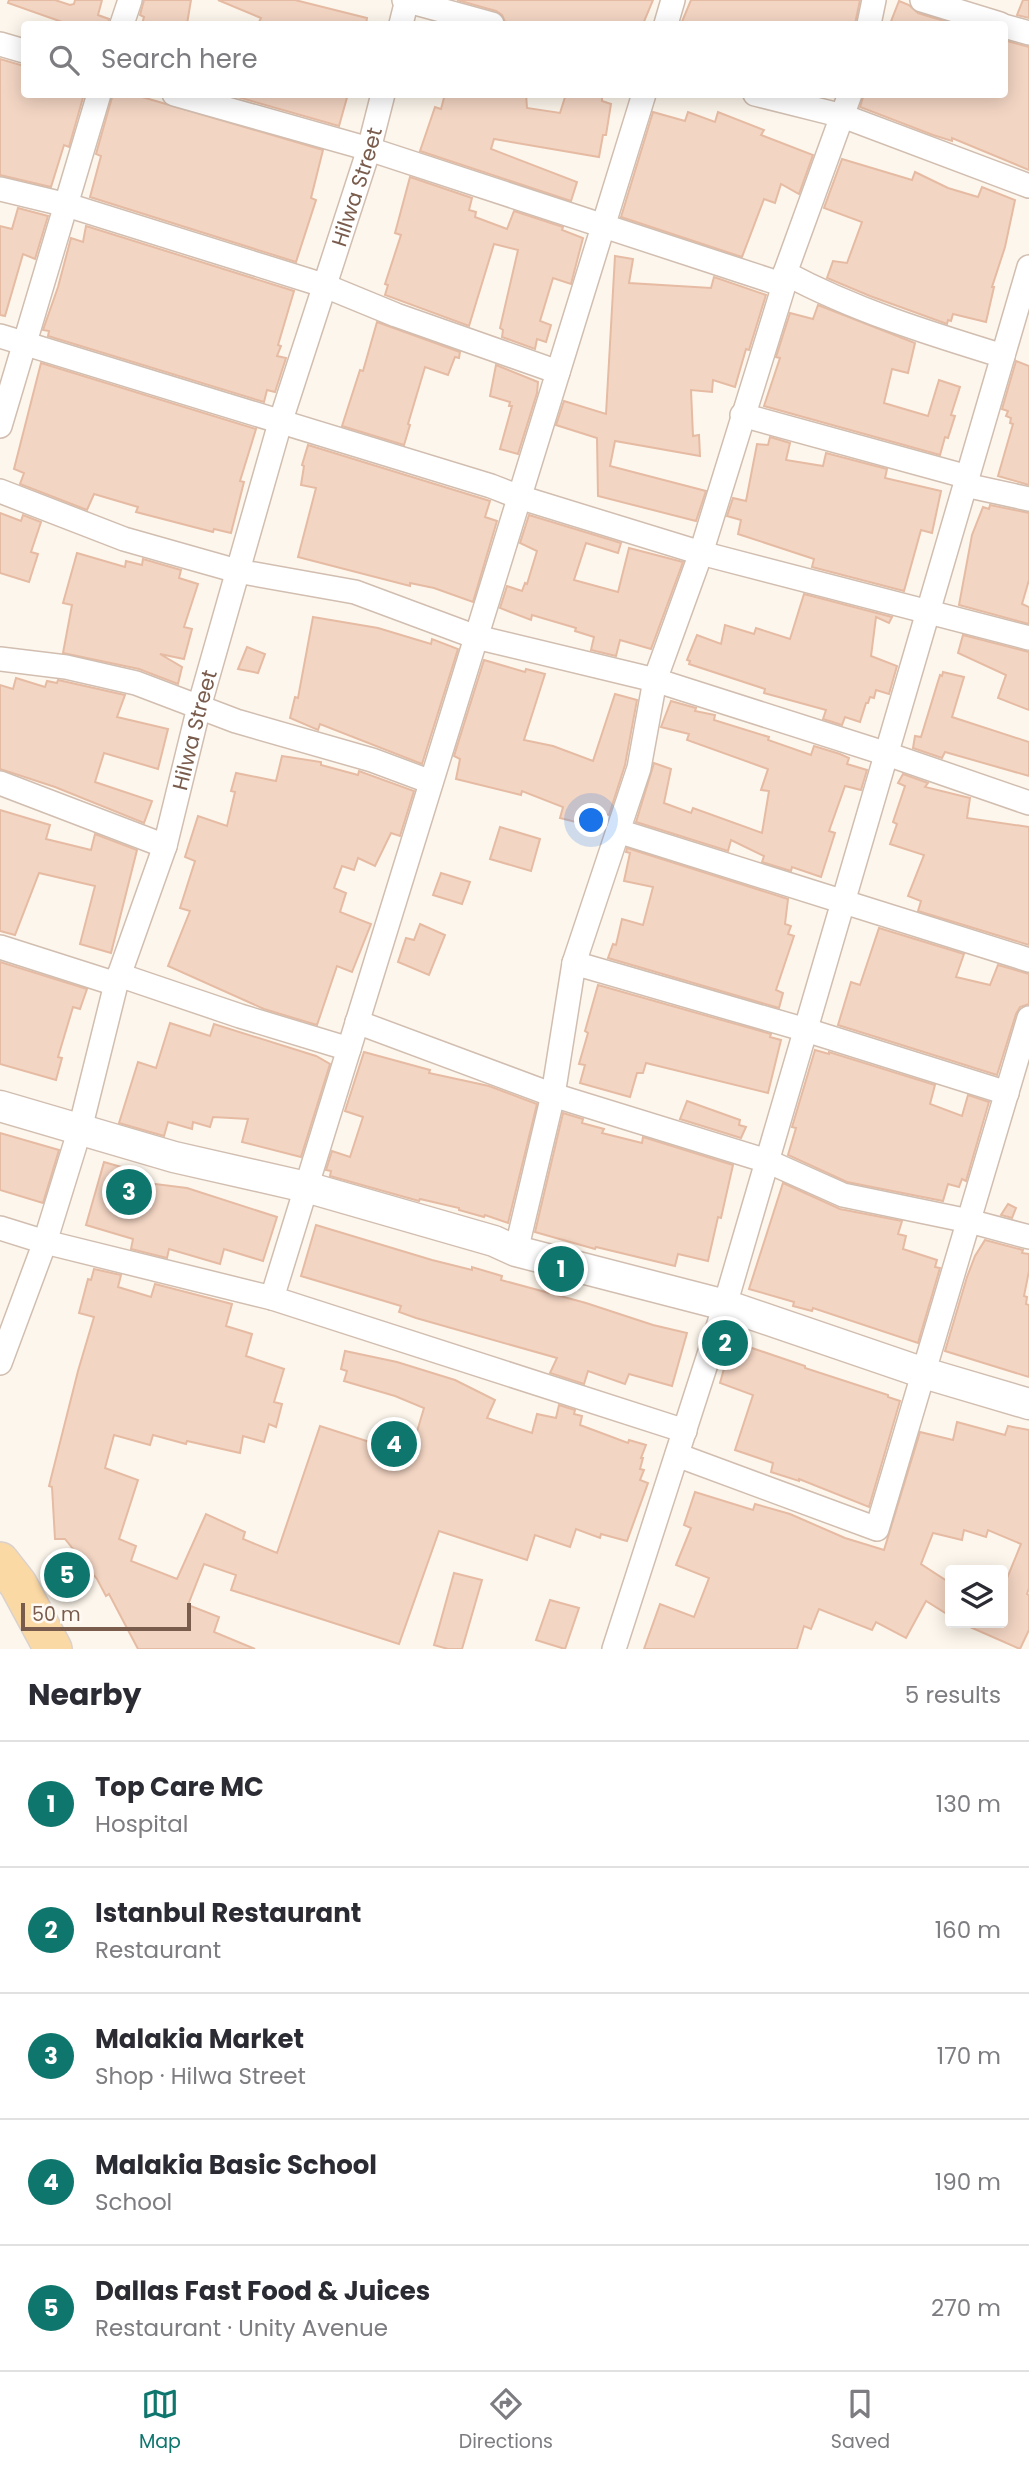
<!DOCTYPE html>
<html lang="en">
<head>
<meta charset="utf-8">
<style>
	:root { --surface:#fff; --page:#f2f2f3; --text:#2b2b33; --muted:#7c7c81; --line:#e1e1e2; --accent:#0f766e }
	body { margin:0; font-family:Poppins,sans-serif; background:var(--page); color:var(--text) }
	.controls { position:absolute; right:21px; bottom:21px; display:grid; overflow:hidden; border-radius:7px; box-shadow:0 4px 18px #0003 }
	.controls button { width:63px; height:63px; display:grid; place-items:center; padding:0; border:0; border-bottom:2px solid var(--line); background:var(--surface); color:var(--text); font:35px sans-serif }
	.scale { position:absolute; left:21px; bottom:18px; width:170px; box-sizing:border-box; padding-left:7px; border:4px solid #7a5c4d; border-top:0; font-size:19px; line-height:24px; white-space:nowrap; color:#7a5c4d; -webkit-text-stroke:5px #fffaf3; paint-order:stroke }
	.you { position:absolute; left:592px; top:821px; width:24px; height:24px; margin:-18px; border:5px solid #fff; border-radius:50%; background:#1a73e8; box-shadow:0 0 0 10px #1a73e833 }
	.badge { display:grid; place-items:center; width:46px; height:46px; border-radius:50%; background:var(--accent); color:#fff; font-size:23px; font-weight:700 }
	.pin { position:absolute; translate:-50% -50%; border:4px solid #fff; box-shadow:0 2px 7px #0006 }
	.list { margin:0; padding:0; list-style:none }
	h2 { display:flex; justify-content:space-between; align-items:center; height:91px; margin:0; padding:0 28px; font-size:30px }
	h2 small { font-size:23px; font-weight:400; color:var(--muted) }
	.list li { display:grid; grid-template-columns:46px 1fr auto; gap:21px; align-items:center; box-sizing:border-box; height:126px; padding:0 28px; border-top:2px solid var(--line) }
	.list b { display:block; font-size:26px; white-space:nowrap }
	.list p { margin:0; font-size:23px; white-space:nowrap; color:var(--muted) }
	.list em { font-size:23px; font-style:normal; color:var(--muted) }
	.icon { flex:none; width:38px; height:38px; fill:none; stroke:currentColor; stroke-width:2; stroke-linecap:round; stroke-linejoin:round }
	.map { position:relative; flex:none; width:1029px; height:1649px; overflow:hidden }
	.search { position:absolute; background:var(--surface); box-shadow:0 4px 18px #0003; left:21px; right:21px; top:21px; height:77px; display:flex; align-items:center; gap:18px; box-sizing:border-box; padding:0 24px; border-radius:7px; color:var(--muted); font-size:26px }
	.sheet { height:721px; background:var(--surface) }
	nav { display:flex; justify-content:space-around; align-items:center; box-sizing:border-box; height:98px; border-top:2px solid var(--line); background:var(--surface); font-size:19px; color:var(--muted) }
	nav a { display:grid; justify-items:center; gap:4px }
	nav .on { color:var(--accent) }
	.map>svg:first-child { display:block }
</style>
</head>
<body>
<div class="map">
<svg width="1029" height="1649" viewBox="0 0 1029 1649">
	<rect width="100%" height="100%" fill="#fdf6ec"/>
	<g fill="#f3d5c3" stroke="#e6bba3" stroke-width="2">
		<path d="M9,0H55L70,5L74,4L75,0H102L98,15L109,19L108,24H65V23L8,3Z"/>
		<path d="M144,0H191L187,24H142L144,17L140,15Z"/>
		<path d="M218,0H295L367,18L366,24H258L261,18Z"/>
		<path d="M457,0H653L643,24H506L502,15L496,11Z"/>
		<path d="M691,0H860L855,24H681Z"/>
		<path d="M1023,0H1029V18L1017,15Z"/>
		<path d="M899,1L909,5L918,13L954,24H890Z"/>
		<path d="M1007,41L1029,47V170L952,138V141L933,135L860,107L864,94H1004V47Z"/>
		<path d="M0,59L24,66V94H84L69,147L64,145L51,187L0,175Z"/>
		<path d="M113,94H132L323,150L311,198L316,200L296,262L90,197L101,156L96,154Z"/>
		<path d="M227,94H348L339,126Z"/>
		<path d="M445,94H526L527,108L560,113L566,94H602V101L611,104L606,135H603L599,157L494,139L491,149L577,182L571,201L420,151L435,107L441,109Z"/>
		<path d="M653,112L685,121L688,112L715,122L718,112L764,130L761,135L813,155L799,194L781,184L775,203L764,199L742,257L621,217Z"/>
		<path d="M842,159L912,180L915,172L948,188L978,197L982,187L1015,200L1005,247L992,287H994L986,322L953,314L951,321L948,320L947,324L870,296L827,278L833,261L847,263L862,222L824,208Z"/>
		<path d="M410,177L472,198L469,210L476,212L475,217L507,229L514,211L563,227L562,230L583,238L571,284L553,278L540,321L551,325L546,342L537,339L535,349L502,337L503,330L500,328L518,250L494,244L469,326L385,295L388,285L385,284L401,235L395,233Z"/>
		<path d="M18,208L48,216L35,259L23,254L5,316L0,315V226L12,229Z"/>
		<path d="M86,226L294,291L278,345L281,346L277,356L286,358L275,392L267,390L264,402L48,336L49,331L43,330L58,287L71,238L83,242Z"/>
		<path d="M615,256L633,259L629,283L711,288L714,277L766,295L749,350L746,349L735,387L713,380L712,392L691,390L693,436L699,435L700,456L615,441L610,466L706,491L696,521L598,496L597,438L556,425L564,401L606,414Z"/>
		<path d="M818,305L915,343L908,373L892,369L884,403L928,416L939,380L960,387L951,415L955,416L948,438L945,437L940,455L764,406L780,358L776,357L790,313L813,319Z"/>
		<path d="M377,322L460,352L459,358L455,357L448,375L425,367L408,424L410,425L404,445L342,426L360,370L363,371Z"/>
		<path d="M1016,361L1029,366V485L998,476L1013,424L1010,423L1011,418L1006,416L1008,411L1002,409Z"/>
		<path d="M41,363L256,429L240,481L244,482L231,533L214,529L213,532L136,512L138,507L94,494L87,510L20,484L24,473L14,469Z"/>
		<path d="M496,365L538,382L537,393L518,454L500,449L512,406H509L510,402L490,396Z"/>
		<path d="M770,437L790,443L786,460L823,466L826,453L887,469L885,478L941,491L932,533L921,530L904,591L812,567L814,559L738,534L741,520L727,516L733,498L746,501L757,444L768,445Z"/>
		<path d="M308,445L490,501L485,517L497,521L473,602L434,588L410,583V586L298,557L316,488L301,485L304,466L302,465Z"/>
		<path d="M990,505L1029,513V580L1022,604L1029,607V624L959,605L972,535L983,507L989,509Z"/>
		<path d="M0,513L21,521L23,515L41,522L31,552L38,554L29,582L0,573Z"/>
		<path d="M529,515L621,543L618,553L586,543L574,580L618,592L629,548L683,562L651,649L620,640L616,656L591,650L594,637L575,631L576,628L532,615L531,620L500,608L507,586L522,591L525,583L527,584L537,551L520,543Z"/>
		<path d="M77,553L125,567L126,561L142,565L143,559L181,570L179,578L198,584L184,627L192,629L184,659L160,654L182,667L178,684L139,669L63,653L72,605L63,603Z"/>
		<path d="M804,594L892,617L889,623L876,617L871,656L897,666L889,694L876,690L874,698L870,697L868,703H866L860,722L845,717L842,725L823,719L826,710L764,693L765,689L689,664L690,661L687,660L697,635L721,644L725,625L754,634L756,628L790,639Z"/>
		<path d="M313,617L378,628L431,644L432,639L458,649L422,764L320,724L318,730L290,718L295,697L298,698Z"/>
		<path d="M963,635L1029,652V710L998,698L1006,675L958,653Z"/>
		<path d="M247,647L265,654L258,673L238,669Z"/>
		<path d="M484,660L525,672L526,669L545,674L524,740L553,746L593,761L615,694L637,700L625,765L609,815L599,812L595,823L581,818L580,823L560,818L563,807L522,791L521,795L456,779L460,759L454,756Z"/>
		<path d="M943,672L964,677L952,717L1029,742V776L945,752L942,758L913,748L915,736L921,737L940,675L942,676Z"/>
		<path d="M16,678L45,687L47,681L57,683L58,680L125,695L117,717L168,729L158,769L104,753L95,782L152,801L144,823L55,787L0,769V685L13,689Z"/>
		<path d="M671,701L696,708L695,711L715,715L714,720L769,737L768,740L811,755L814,746L840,754L849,758L847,764L867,770L861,790L845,786L829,831L835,833L821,877L792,867L791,871L762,862L764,856L731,840L728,851L636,822L654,763L671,769L664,803L691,813L693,808L762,833L769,791L761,790L768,769L687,740L689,734L661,727Z"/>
		<path d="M282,756L321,762V765L358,775L359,771L414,791L400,836L391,833L375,866L358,858L354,870L342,866L334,888L346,893L340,912L371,924L352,972L337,966L317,1025L264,1009L168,966L190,911L180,908L195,861L185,857L198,816L227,826L235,792L231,791L236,773L276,781Z"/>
		<path d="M903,774L928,783L925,787L970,798L967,818L1029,827V945L918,911L921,901L908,896L924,855L890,844L897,824L893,822L905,786L898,783Z"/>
		<path d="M0,810L50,825L46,839L91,850L95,834L137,850L111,953L80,944L95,886L39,873L15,935L0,931Z"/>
		<path d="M500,827L540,839L531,871L490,859Z"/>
		<path d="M627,848L788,899L785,924L791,926L788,934L794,936L776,990L783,993L779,1008L608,958L613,944L616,945L622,919L643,925L653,887L624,881L630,853L626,852Z"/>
		<path d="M441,873L470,882L462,904L433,895Z"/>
		<path d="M420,924L445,935L429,975L398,962L406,938L414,940Z"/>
		<path d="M879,928L964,954L956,977L990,985L998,965L1029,974V1004L1020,1007L1016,1014L997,1075L838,1025L851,982L860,985Z"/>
		<path d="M0,962L87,989L80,1009L73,1007L58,1057L62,1058L56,1080L0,1064Z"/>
		<path d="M598,985L771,1034L770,1037L781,1040L768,1093L646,1063L643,1073H637L630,1097L580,1083L585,1065L579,1064L588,1033L585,1031Z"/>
		<path d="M170,1023L210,1036L214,1024L316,1056L330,1064L301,1157L242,1142L248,1119L213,1117L210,1127L193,1122L192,1129L168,1122L164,1136L119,1123L138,1062L156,1068Z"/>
		<path d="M815,1050L829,1054V1052L935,1085L930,1104L962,1116L968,1095L989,1102L966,1181L962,1179L959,1187L948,1184L943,1201L847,1182L788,1155L796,1128L792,1127Z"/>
		<path d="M364,1052L430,1070L429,1073L489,1086L537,1104L508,1223L485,1215L484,1217L459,1210V1208L420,1199L419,1201L330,1176L331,1171L326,1170L332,1151L350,1157L363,1117L345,1111Z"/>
		<path d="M687,1101L740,1120L739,1125L746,1127L741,1138L680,1119Z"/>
		<path d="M563,1113L583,1119L582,1123L604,1129L602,1133L642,1143L643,1137L733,1165L721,1218L718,1217L708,1261L678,1254L675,1266L596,1247L595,1249L535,1232Z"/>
		<path d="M0,1133L59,1150L43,1203L0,1190Z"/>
		<path d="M104,1162L142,1173L139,1182L187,1188L277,1217L263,1261L224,1249L220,1264L169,1249L167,1258L131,1249L133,1239L86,1225Z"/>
		<path d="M783,1183L840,1209L902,1221L898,1234L906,1236L903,1249L937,1260L935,1267L940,1268L918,1343L813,1308L812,1311L793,1306L794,1302L749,1289Z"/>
		<path d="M1008,1204L1016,1208L1012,1218L1001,1215Z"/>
		<path d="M316,1225L432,1260L472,1270V1267L502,1276L501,1280L586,1303L653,1325L687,1333L672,1386L629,1374L625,1384L588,1371L584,1384L550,1373L557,1358L416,1318L399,1312L401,1306L301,1276Z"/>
		<path d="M985,1240L1023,1250L1022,1253L1029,1254V1271L1024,1296L1027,1297L1026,1304L1029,1305V1377L945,1351L967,1277L975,1256Z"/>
		<path d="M94,1269L121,1275L118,1287L151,1297L155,1284L232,1304L226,1326L252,1334L246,1356L284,1369L274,1402L282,1404L276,1427L269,1424L264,1442L243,1436L240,1453L187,1441L186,1444L153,1435L150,1445L114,1435L105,1468L138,1480L119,1539L136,1546L131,1561L177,1579L206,1514L245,1532L243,1539L277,1553L320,1426L410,1455L424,1408L395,1396L344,1381L347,1371L341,1369L345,1351L397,1362L455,1380L495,1400L487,1418L532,1433L537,1414L556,1418L559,1405L575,1410L574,1414L582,1416L580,1425L628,1443L629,1440L646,1445L641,1458H643L640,1469L644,1470L640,1480L648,1483L627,1541L601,1534L600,1538L576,1529L570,1547L535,1535L527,1560L439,1531L399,1644L231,1590L236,1575L204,1564L188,1605L219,1617L214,1632L255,1649H138L109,1594L106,1596L97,1579L65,1539H55L52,1487L49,1486L78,1371L94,1317L79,1313L88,1279L91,1280Z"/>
		<path d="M731,1344L748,1349L749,1347L805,1366V1368L888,1395V1397L900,1401L869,1507L799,1479V1481L771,1472L773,1463L735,1450L753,1395L720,1383Z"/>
		<path d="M957,1422L1005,1435L1008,1426L1029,1430V1588L1027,1594L1029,1595V1630L1020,1649L961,1623H1003V1588L1021,1544L988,1530L986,1537L964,1530L962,1540L933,1533L921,1564L950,1583V1616L926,1601L906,1638L876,1622L872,1630L819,1609L811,1629L804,1626L797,1649H644L660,1604L694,1617L709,1578L676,1565L691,1528L684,1525L695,1492L753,1510L755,1504L790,1514L845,1538L884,1550L920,1432L953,1440Z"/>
		<path d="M454,1573L482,1580L462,1649H448L434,1645Z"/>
		<path d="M550,1600L579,1608L565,1649L536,1640Z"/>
	</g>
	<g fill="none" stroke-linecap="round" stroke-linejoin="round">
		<defs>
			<g id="minor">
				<path d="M404,0L492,24"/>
				<path d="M922,0L1000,24"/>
				<path d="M122,24L130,0"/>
				<path d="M401,24L407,0"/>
				<path d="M666,24L673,0"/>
				<path d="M869,24L874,0"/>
				<path d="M1004,26L1029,33"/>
				<path d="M0,44L24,51"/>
				<path d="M174,94L369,149L784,285"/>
				<path d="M755,94L843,116L1029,186"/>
				<path d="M0,189L67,205L323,285L396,315L558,372"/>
				<path d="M785,273C854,310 928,333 1003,356"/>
				<path d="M0,336L491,486L519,497L701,553L1029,638"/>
				<path d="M742,415L968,477"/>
				<path d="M0,426L99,94"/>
				<path d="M965,485L1029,499"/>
				<path d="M0,491L124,539L237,571L355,592L476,637L655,680L887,754L1029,803"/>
				<path d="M0,659L66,667L136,683L236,721L372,760L431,782"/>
				<path d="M0,783L165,846"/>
				<path d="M618,831L1029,960"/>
				<path d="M0,947L116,984"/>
				<path d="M574,963L806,1030L1007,1093"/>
				<path d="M119,975L240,1016L349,1049"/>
				<path d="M357,1022L553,1095L767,1161L843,1195L969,1221L1029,1237"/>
				<path d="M0,1228L45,1242L272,1298L685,1431"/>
				<path d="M516,1251L553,1095L574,963L639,768L655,680L701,553L784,285L785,273L850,94"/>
				<path d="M272,1298L644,94"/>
				<path id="s1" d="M0,1363L45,1242L80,1129L116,984L165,846L199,707L280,423L369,149L383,94"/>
				<path d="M677,1455L877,1529L1029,1018"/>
				<path d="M614,1649L725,1305L1029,267"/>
			</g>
			<path id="tertiary" d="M0,1106L174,1157L306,1187L494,1241L516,1251L725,1305L924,1373L1029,1404"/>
			<path id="primary" d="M0,1561L18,1584L53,1649"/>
		</defs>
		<use href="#minor" stroke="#d1beb0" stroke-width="26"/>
		<use href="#tertiary" stroke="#d1beb0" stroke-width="33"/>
		<use href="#primary" stroke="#dad1cd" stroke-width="40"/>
		<use href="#minor" stroke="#fff" stroke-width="23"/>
		<use href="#tertiary" stroke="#fff" stroke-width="30"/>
		<use href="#primary" stroke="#fbd9a5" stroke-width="37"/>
	</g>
	<g text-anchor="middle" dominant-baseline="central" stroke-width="7" stroke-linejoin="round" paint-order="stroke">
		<g font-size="21" fill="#7a5c4d" stroke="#fffaf3">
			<text stroke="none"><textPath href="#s1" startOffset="1230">Hilwa Street</textPath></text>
			<text stroke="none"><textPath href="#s1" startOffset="663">Hilwa Street</textPath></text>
		</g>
	</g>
</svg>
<div class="controls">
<button><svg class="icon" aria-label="layers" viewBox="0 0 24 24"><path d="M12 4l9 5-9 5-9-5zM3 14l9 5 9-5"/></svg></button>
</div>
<div class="scale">50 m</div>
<div class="you"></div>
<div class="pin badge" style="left:561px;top:1269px">1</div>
<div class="pin badge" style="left:725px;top:1343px">2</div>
<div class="pin badge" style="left:129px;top:1192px">3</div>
<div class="pin badge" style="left:394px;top:1444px">4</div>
<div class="pin badge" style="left:67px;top:1575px">5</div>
<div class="search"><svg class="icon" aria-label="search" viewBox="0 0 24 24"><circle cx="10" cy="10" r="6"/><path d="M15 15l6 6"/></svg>Search here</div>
</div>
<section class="sheet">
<h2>Nearby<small>5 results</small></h2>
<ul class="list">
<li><span class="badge">1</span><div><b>Top Care MC</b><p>Hospital</p></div><em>130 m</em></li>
<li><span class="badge">2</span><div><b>Istanbul Restaurant</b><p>Restaurant</p></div><em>160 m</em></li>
<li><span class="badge">3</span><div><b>Malakia Market</b><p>Shop · Hilwa Street</p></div><em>170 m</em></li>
<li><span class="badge">4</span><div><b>Malakia Basic School</b><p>School</p></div><em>190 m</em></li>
<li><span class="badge">5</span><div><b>Dallas Fast Food &amp; Juices</b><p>Restaurant · Unity Avenue</p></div><em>270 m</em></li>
</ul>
</section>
<nav>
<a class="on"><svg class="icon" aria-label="map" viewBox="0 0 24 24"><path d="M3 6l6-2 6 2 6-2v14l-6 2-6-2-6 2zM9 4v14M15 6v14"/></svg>Map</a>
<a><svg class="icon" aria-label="directions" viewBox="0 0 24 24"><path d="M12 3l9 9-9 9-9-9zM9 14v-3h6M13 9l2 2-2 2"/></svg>Directions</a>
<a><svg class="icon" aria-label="saved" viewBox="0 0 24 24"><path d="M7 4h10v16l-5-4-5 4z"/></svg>Saved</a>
</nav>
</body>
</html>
